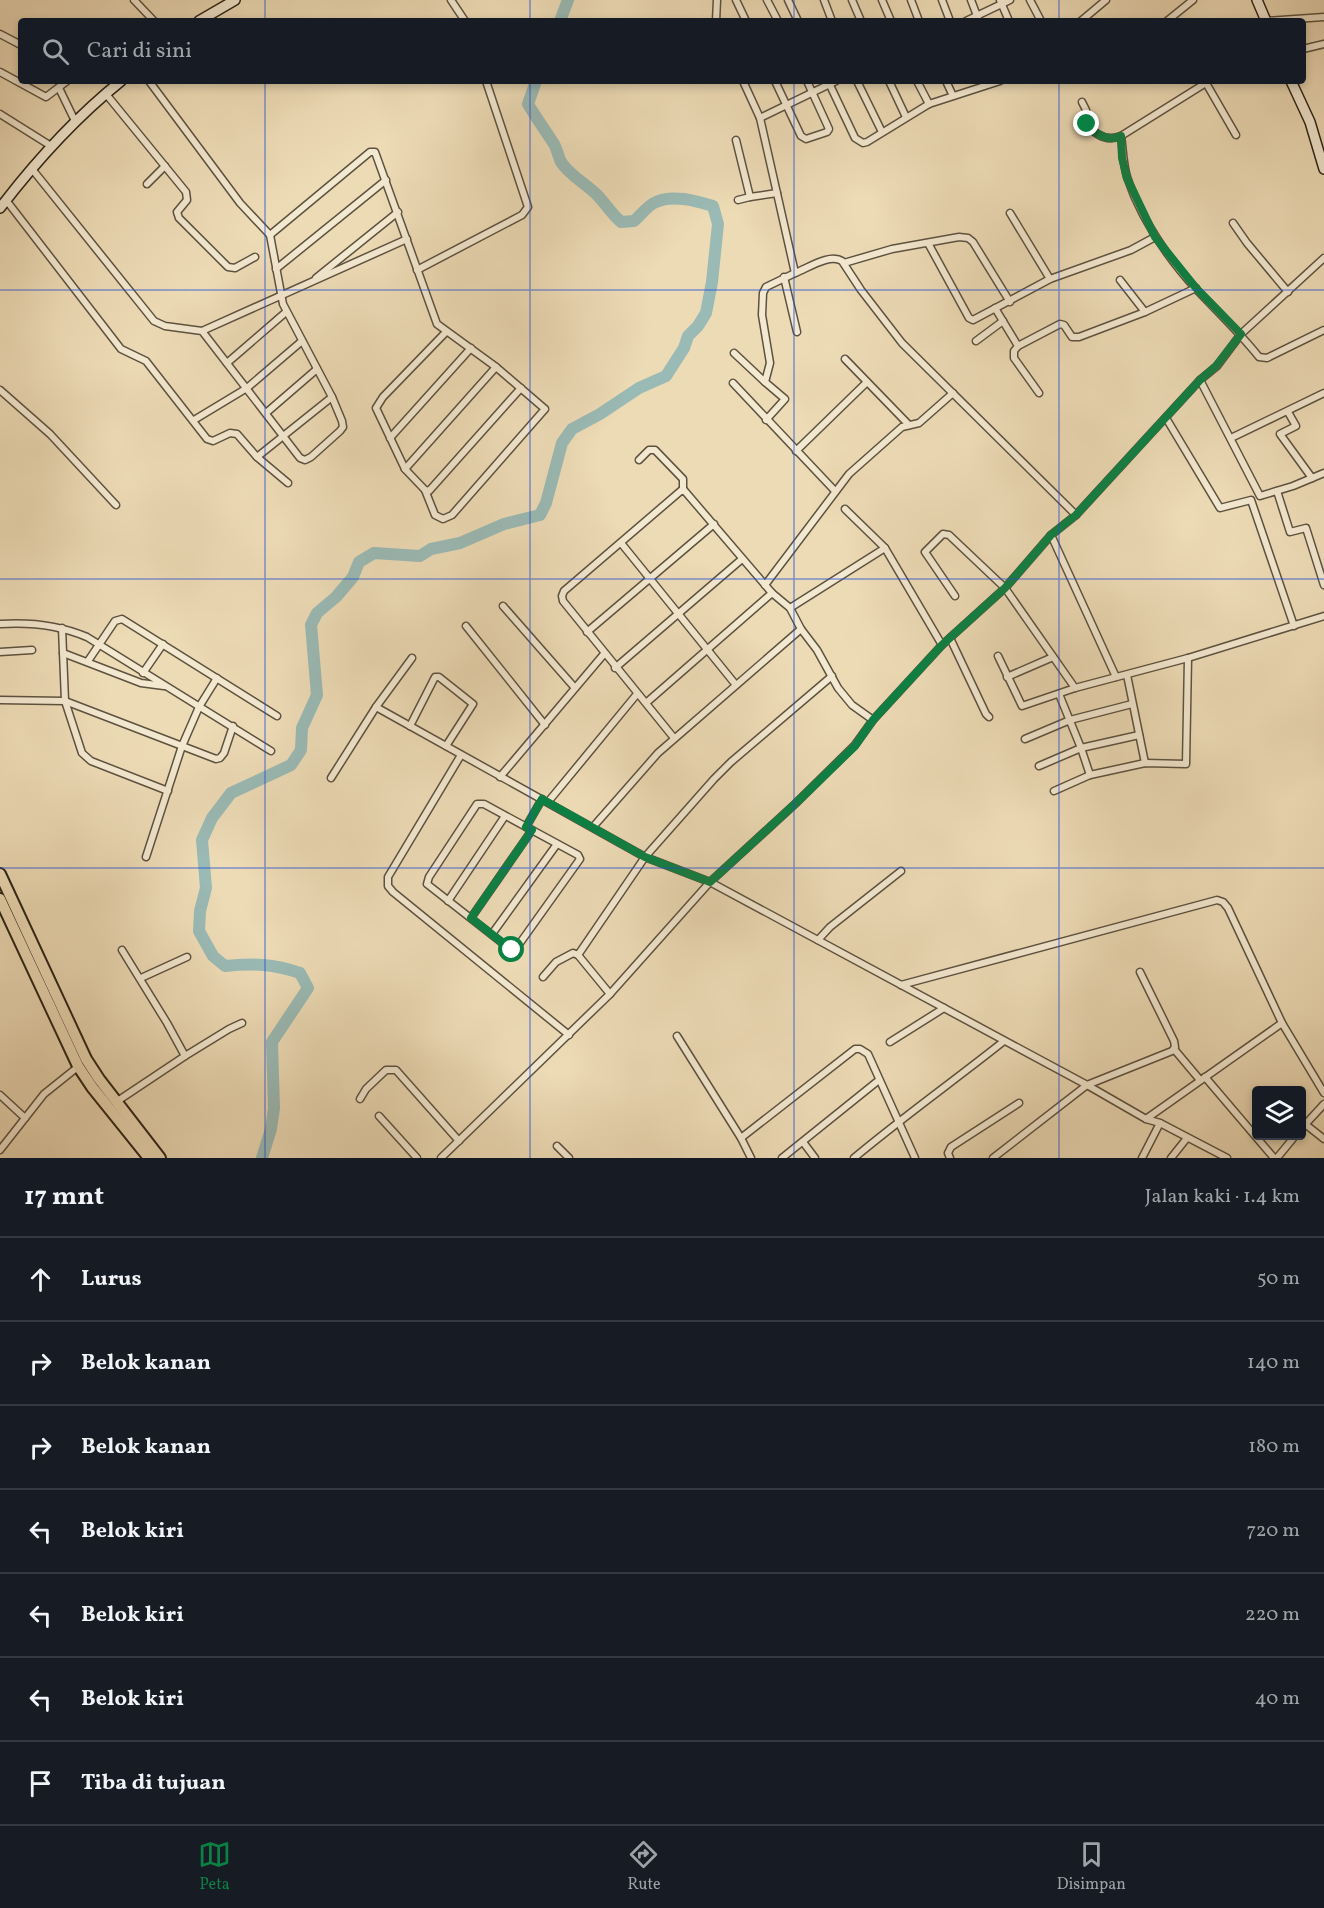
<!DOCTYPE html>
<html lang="id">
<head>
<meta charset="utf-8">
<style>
	:root { --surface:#171b24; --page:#242831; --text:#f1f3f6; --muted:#9ea1a6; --line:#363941; --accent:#0b8043 }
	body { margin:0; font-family:Vollkorn,serif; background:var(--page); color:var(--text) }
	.controls { position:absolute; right:18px; bottom:18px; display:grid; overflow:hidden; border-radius:6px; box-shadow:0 3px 9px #0003 }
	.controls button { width:54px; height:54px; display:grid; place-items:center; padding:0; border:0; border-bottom:2px solid var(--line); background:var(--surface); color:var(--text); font:30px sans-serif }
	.stop { position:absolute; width:18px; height:18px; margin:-14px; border:4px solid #0b8043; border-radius:50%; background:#fff }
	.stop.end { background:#0b8043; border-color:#fff; box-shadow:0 2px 6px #0008 }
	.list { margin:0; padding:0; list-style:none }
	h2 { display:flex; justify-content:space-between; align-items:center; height:78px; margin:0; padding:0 24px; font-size:26px }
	h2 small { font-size:20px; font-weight:400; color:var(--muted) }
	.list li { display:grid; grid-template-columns:39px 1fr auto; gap:18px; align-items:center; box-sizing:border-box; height:84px; padding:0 24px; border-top:2px solid var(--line) }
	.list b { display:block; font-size:22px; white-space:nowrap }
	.list em { font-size:20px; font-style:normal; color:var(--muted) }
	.icon { flex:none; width:33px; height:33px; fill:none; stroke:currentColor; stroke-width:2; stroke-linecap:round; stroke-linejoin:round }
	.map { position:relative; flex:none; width:1324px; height:1158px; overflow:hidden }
	.search { position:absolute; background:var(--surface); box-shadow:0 3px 9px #0003; left:18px; right:18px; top:18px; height:66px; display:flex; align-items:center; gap:15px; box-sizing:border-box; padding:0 21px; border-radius:6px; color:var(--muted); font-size:22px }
	.sheet { height:666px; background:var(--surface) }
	nav { display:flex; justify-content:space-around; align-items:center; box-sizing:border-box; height:84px; border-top:2px solid var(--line); background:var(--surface); font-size:16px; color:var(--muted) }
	nav a { display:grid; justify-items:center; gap:3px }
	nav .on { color:var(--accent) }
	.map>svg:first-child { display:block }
</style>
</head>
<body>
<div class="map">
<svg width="1324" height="1158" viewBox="0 0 1324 1158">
	<rect width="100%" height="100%" fill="#eddbb6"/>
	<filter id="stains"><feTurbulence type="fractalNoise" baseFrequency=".00333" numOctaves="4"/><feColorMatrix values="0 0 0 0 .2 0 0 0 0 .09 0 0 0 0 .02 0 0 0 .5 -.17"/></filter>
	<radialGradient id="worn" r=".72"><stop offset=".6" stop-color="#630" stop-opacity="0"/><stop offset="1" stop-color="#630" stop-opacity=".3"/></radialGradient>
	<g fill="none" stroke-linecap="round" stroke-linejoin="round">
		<g stroke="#9abab5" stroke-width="12">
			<path d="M560,21L568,0"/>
			<path d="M262,1158L271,1129L274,1108L272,1042L308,988L300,973C274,964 252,963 225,966L213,956L199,931L200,911L206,888L202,840L212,818L231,793L291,765L301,750L302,728L317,695L311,625L317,613L336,597L353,577L359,562L374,553L420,556L431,549L460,543L504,524L540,515L546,503L562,443L572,429L600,414L639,388L666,376L684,348L688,336L698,326L706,313L712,282L718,224L713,206C696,201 673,194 656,202C648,205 641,215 634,221L621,222C612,214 607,206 599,197C588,185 570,176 561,162C558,156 557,149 554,144C546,131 536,118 528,104L536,81"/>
		</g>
		<defs>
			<g id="street">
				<path d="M134,0L154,21"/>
				<path d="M451,0L465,21"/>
				<path d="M736,0L746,21"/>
				<path d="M767,0L778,21"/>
				<path d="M788,0L798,21"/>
				<path d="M824,0L832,21"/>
				<path d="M852,0L861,21"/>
				<path d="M882,0L891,21"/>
				<path d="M911,0L919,21"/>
				<path d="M942,0L950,21"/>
				<path d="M971,0L979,21"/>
				<path d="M1000,0L1009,21"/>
				<path d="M1030,0L1041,21"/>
				<path d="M716,21L717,0"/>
				<path d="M966,21L1010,0"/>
				<path d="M1081,21L1106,0"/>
				<path d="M1167,21L1193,0"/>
				<path d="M1266,21L1324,17"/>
				<path d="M0,34L21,45"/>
				<path d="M1303,49L1324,44"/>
				<path d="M0,72L46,97L67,81"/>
				<path d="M743,81L760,118L795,273C808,268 830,253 842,261L861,290L902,343L1076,515"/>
				<path d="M775,81L801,136L806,139L827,132L829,129L807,81"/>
				<path d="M828,81L855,138L863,143L867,142L929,104L1000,81"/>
				<path d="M857,81L882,132"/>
				<path d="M889,81L906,117"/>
				<path d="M917,81L929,104"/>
				<path d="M946,81L953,96"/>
				<path d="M1209,81L1121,136C1123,150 1123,163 1127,177C1141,219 1167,257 1197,290C1218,312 1240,333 1259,357L1267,358L1324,330"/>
				<path d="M1206,83L1236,135"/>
				<path d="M59,88L75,121"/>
				<path d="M106,94L186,192L187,200L177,212L179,218L228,267L235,268L255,257"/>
				<path d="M1082,102L1086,110L1085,122C1094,134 1106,142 1121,136"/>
				<path d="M0,114L51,146"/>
				<path d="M760,118L836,81"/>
				<path d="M736,140L750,197L777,193"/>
				<path d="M32,169L154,321L165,326L202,331L300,458L305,460L311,457L340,431L343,427L342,421L332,397L283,304L270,235L240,203L149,81"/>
				<path d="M147,184L165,166"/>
				<path d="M6,200L121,349L146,361L207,439L213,441L230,433L237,434L257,457L288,483"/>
				<path d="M738,200L750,197"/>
				<path d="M1010,213L1050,279"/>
				<path d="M1233,223L1247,243L1288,292"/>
				<path d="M270,235L370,152H375L437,324L496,367L545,409L452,515L443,519L435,515L425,490"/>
				<path d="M928,243L969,318L973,320L1050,279L1131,250L1155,237"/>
				<path d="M844,263L892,249L959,237L968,238L973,242L1010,302"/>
				<path d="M276,269L386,180"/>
				<path d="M417,270L522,215L528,207L486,81"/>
				<path d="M784,277L797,332"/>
				<path d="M316,278L398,212"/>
				<path d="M1120,280L1145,312"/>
				<path d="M995,308L1018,346L1014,351V358L1039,393"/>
				<path d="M202,331L407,239"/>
				<path d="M446,332L383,397L376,408L405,469L425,490L429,491L521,388"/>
				<path d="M976,341L1003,321"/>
				<path d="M1018,346L1060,324L1064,325L1072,337H1079L1145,312L1196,288"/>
				<path d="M734,353L765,382"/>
				<path d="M845,359L909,425"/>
				<path d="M227,363L286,312"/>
				<path d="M1200,380L1260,496L1293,486L1324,473"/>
				<path d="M733,383L835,491"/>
				<path d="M0,390L50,434L116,505"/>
				<path d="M1288,412L1296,426L1280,434L1312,478"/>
				<path d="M266,413L317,369"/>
				<path d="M1166,418L1220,508L1251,500L1294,626"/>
				<path d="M194,420L247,388L302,341"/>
				<path d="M766,420L785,399L765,382L770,363L762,315L763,293L766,287L795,273"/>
				<path d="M390,438L471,348"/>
				<path d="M1231,438L1324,393"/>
				<path d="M796,451L867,382"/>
				<path d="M257,457L332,397"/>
				<path d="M639,460L649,450H655L683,479V489"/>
				<path d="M405,469L496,367"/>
				<path d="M1277,491L1290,532L1306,528L1324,585"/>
				<path d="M845,509L885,548"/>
				<path d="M1051,535L1116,677"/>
				<path d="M621,543L736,685"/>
				<path d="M765,585L849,474L902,427L919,423L953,393"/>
				<path d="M955,596L925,552L943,534L949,535L1005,588L1075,688"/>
				<path d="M503,606L575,688"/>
				<path d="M790,608L885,548L942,645"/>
				<path d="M0,624C30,622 59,625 87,637L271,751"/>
				<path d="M466,626L545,725"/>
				<path d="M62,628L65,701L82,753L91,761L168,791"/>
				<path d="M587,632L714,524"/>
				<path d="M950,638L986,714L989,717"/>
				<path d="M0,652L32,650"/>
				<path d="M63,653L141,683L164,686"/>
				<path d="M998,656L1022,706L1075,688L1188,658L1324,616"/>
				<path d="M88,661L115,621L122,619L277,716"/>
				<path d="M615,668L742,559"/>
				<path d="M143,673L163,644"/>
				<path d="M1127,675L1145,763"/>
				<path d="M1007,677L1053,657"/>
				<path d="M1059,694L1081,748L1090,775"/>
				<path d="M0,700L65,701L216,759L220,758L224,753L233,726"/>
				<path d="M646,703L772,593"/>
				<path d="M376,707L645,857L710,882L1087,1085L1146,1119L1160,1123L1227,1158"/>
				<path d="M410,726L435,677H439L473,704L446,746"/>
				<path d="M674,738L563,601L562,596L564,591L683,489L772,593L790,608L801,629L817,650L838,688L852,705L873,720"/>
				<path d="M1025,739L1070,720L1132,704"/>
				<path d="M461,755L388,877V886L393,892L569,1035"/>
				<path d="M1039,766L1081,748L1139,735"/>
				<path d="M500,777L604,654"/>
				<path d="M331,778L376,707L412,658"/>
				<path d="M1054,791L1090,775L1145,763L1186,764L1188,658"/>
				<path d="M548,802L637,694"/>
				<path d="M477,804H484L578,855L580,859L515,950L510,949L427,884L429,877Z"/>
				<path d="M526,827L542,799"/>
				<path d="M593,827L658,753L801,629"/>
				<path d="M146,857L182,746L199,707L217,678"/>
				<path d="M448,901L505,816"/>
				<path d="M471,918L532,830"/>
				<path d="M492,934L557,844"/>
				<path d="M818,940L830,927L901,871"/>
				<path d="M578,955L645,857L714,779L731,762L832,676"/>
				<path d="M543,977L556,962L573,953L578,955L610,994"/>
				<path d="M141,978L187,957"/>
				<path d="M901,985L1217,900L1223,902L1228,908L1282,1023L1324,1093"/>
				<path d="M677,1036L741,1138L751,1158"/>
				<path d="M890,1042L944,1008"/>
				<path d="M1174,1049L1200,1080"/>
				<path d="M185,1056L229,1029L242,1023"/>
				<path d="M1205,1077L1274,1158"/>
				<path d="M0,1095L25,1118"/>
				<path d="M360,1099L366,1089L386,1070H396L459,1141"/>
				<path d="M116,1102L185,1056L167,1023L122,950"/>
				<path d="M379,1116L417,1158"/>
				<path d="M1146,1119L1282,1023"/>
				<path d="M1305,1124L1324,1139"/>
				<path d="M1302,1128L1324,1104"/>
				<path d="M741,1138L855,1049H860L868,1054L915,1158"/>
				<path d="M803,1142L815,1158"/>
				<path d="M557,1146L569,1158"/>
				<path d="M0,1150L44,1094L79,1066"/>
				<path d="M441,1158L610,994L710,882L795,804L855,745L873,720L942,645L1005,588L1051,535L1076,515L1200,380L1217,366L1241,334L1324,258"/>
				<path d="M782,1158L879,1080"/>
				<path d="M854,1158C903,1117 955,1080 1004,1041"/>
				<path d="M950,1158L948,1153L951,1147L1019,1103"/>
				<path d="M993,1158L1087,1085L1172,1051L1175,1047L1174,1041L1140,972"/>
				<path d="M1142,1158L1160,1123"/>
				<path d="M1171,1158L1187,1138"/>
				<path d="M1277,1158L1295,1136"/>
			</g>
			<g id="secondary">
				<path d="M1257,0L1266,21"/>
				<path d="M199,21L235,0"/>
				<path d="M1291,81L1310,122L1324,169"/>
				<path d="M0,208C36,161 75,118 121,81"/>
			</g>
			<g id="highway">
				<path d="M0,874L86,1059L99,1079L160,1158"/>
				<path d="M0,899L78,1066L92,1087L149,1158"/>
			</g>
		</defs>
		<use href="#street" stroke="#5d5240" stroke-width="9"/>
		<use href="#secondary" stroke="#2d2418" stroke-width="12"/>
		<use href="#highway" stroke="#2d2418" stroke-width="14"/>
		<use href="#street" stroke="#f3e8d0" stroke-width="6"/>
		<use href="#secondary" stroke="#f3e8d0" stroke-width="9"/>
		<use href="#highway" stroke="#eddbb6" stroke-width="10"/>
	</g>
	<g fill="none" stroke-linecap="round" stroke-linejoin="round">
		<path stroke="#0b8043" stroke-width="8" d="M512,950L471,918L532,830L526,827L542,799L645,857L710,882L795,804L855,746L873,720L942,645L1005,588L1051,535L1076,515L1200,380L1216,366L1241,334L1196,288L1155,237L1127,178L1122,158L1121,136C1107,142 1097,135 1087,124"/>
	</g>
	<path fill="none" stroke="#1d4ed8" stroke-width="1.5" stroke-opacity="0.55" d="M265,0V21M530,0V21M794,0V21M1059,0V21M265,81V1158M530,81V1158M794,81V1158M1059,81V1158M0,290H1324M0,579H1324M0,868H1324"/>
	<rect width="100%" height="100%" filter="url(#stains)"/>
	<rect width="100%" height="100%" fill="url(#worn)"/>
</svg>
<div class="controls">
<button><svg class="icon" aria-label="layers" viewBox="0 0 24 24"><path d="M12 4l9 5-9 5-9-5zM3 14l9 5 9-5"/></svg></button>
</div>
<div class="stop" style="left:512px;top:950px"></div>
<div class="stop end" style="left:1087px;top:124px"></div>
<div class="search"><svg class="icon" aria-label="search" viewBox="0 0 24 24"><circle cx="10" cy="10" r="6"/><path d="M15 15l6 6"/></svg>Cari di sini</div>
</div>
<section class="sheet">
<h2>17 mnt<small>Jalan kaki · 1.4 km</small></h2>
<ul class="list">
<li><svg class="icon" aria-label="ahead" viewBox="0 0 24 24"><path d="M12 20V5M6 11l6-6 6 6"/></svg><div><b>Lurus</b></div><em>50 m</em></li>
<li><svg class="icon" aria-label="right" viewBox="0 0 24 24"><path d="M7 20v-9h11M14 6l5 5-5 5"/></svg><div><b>Belok kanan</b></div><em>140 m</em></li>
<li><svg class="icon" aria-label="right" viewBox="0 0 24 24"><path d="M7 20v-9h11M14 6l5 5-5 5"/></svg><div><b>Belok kanan</b></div><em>180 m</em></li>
<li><svg class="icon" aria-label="left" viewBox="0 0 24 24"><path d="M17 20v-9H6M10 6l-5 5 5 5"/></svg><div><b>Belok kiri</b></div><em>720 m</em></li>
<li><svg class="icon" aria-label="left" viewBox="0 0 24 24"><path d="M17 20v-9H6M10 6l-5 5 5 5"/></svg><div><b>Belok kiri</b></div><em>220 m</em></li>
<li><svg class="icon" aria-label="left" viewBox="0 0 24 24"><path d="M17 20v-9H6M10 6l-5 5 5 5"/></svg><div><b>Belok kiri</b></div><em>40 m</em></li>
<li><svg class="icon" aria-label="arrive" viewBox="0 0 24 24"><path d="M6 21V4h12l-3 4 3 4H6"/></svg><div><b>Tiba di tujuan</b></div></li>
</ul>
</section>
<nav>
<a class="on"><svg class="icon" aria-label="map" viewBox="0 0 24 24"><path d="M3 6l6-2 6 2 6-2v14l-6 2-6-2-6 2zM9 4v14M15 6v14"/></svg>Peta</a>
<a><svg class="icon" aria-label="directions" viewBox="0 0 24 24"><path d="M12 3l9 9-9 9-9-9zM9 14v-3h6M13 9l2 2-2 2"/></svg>Rute</a>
<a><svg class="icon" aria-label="saved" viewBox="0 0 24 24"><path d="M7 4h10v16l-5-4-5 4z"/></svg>Disimpan</a>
</nav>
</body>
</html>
